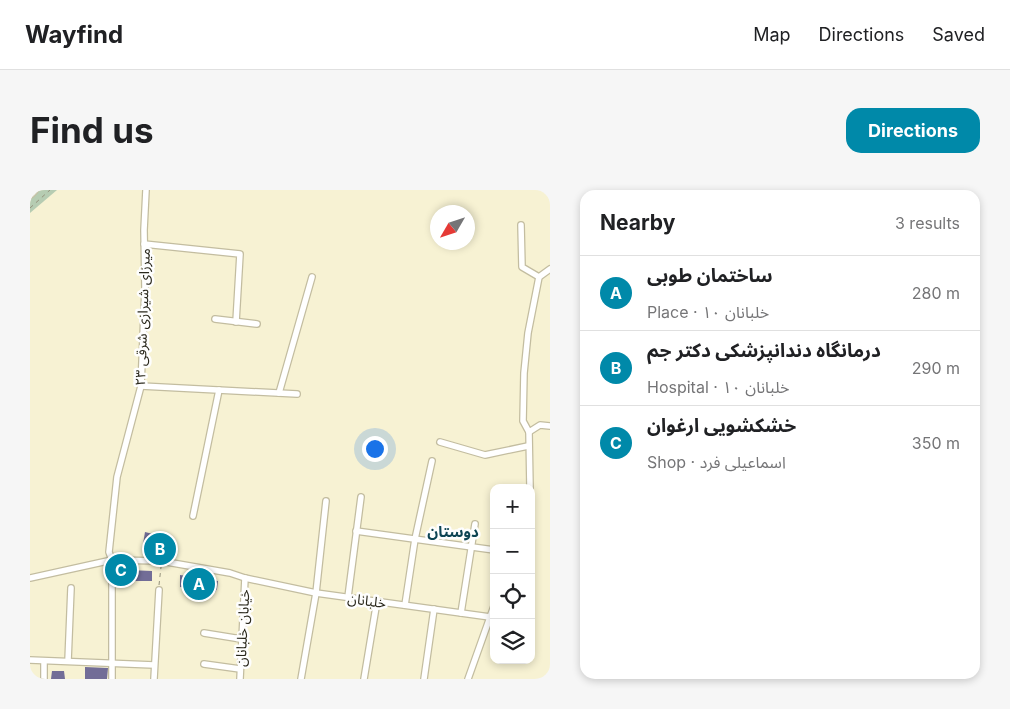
<!DOCTYPE html>
<html lang="en">
<head>
<meta charset="utf-8">
<style>
	:root { --surface:#fff; --page:#f6f6f6; --text:#202124; --muted:#757577; --line:#e0e0e0; --accent:#0089a9 }
	body { margin:0; font-family:Inter,"Noto Sans Arabic",sans-serif; background:var(--page); color:var(--text) }
	.controls { position:absolute; right:15px; bottom:15px; display:grid; overflow:hidden; border-radius:10px; box-shadow:0 2px 8px #0003 }
	.controls button { width:45px; height:45px; display:grid; place-items:center; padding:0; border:0; border-bottom:1px solid var(--line); background:var(--surface); color:var(--text); font:25px sans-serif }
	.compass { position:absolute; left:400px; top:15px; width:45px; height:45px; border-radius:50%; background:var(--surface); box-shadow:0 2px 8px #0003; rotate:231deg }
	.you { position:absolute; left:344px; top:258px; width:18px; height:18px; margin:-12px; border:4px solid #fff; border-radius:50%; background:#1a73e8; box-shadow:0 0 0 8px #1a73e833 }
	.badge { display:grid; place-items:center; width:32px; height:32px; border-radius:50%; background:var(--accent); color:#fff; font-size:16px; font-weight:700 }
	.pin { position:absolute; translate:-50% -50%; border:2px solid #fff; box-shadow:0 1px 5px #0006 }
	.list { margin:0; padding:0; list-style:none }
	h2 { display:flex; justify-content:space-between; align-items:center; height:65px; margin:0; padding:0 20px; font-size:21px }
	h2 small { font-size:16px; font-weight:400; color:var(--muted) }
	.list li { display:grid; grid-template-columns:32px 1fr auto; gap:15px; align-items:center; box-sizing:border-box; height:75px; padding:0 20px; border-top:1px solid var(--line) }
	.list b { display:block; font-size:19px; white-space:nowrap }
	.list p { margin:0; font-size:16px; white-space:nowrap; color:var(--muted) }
	.list em { font-size:16px; font-style:normal; color:var(--muted) }
	.icon { flex:none; width:28px; height:28px; fill:none; stroke:currentColor; stroke-width:2; stroke-linecap:round; stroke-linejoin:round }
	.map { position:relative; flex:none; width:520px; height:489px; overflow:hidden; border-radius:15px }
	header { display:flex; align-items:center; gap:30px; box-sizing:border-box; height:70px; padding:0 25px; background:var(--surface); border-bottom:1px solid var(--line) }
	header strong { font-size:24px }
	nav { display:flex; gap:28px; margin-inline-start:auto; font-size:18px }
	.intro { display:flex; align-items:center; justify-content:space-between; box-sizing:border-box; height:120px; padding:0 30px }
	h1 { margin:0; font-size:35px }
	.button { padding:12px 22px; border-radius:15px; background:var(--accent); color:#fff; font-size:18px; font-weight:700 }
	main { display:flex; gap:30px; padding:0 30px }
	aside { flex:1; background:var(--surface); border-radius:15px; box-shadow:0 2px 8px #0003 }
	.map>svg:first-child { display:block }
</style>
</head>
<body>
<header>
<strong>Wayfind</strong>
<nav><a>Map</a><a>Directions</a><a>Saved</a></nav>
</header>
<div class="intro"><h1>Find us</h1><a class="button">Directions</a></div>
<main>
<div class="map">
<svg width="520" height="489" viewBox="0 0 520 489">
	<rect width="100%" height="100%" fill="#f7f2d3"/>
	<path fill="#b6ccb2" d="M8,0H27L0,23V7Z"/>
	<g fill="#726d97">
		<path d="M115,342L127,345L125,351L113,354Z"/>
		<path d="M98,380L122,381V391H92V386H98Z"/>
		<path d="M150,385L188,391L187,399L185,402L150,397Z"/>
		<path d="M55,477L78,478L77,489H55Z"/>
		<path d="M22,481H34L35,489H21Z"/>
	</g>
	<g fill="none" stroke-linecap="round" stroke-linejoin="round">
		<defs>
			<g id="minor">
				<path d="M491,35L492,77L509,87"/>
				<path d="M114,54L210,64L206,132"/>
				<path d="M185,129L227,134"/>
				<path d="M111,196L267,204"/>
				<path d="M249,203L282,87"/>
				<path d="M499,242L493,231L494,183L498,143L509,87L520,79"/>
				<path d="M410,252L455,265L498,256"/>
				<path d="M500,298L499,242L510,235L520,236"/>
				<path d="M163,326L189,200"/>
				<path d="M326,341L464,360"/>
				<path d="M0,388L82,370L131,371L200,383L215,388L286,403L460,427"/>
				<path d="M318,407L331,307"/>
				<path d="M375,415L385,349L402,271"/>
				<path d="M431,423L445,334"/>
				<path d="M174,443L211,449"/>
				<path d="M0,470L124,475"/>
				<path d="M38,471L41,398"/>
				<path d="M174,474L210,479"/>
				<path d="M14,489V471"/>
				<path d="M82,489V370L79,362L87,287L111,196L115,98L114,40L116,0"/>
				<path d="M124,489L129,400"/>
				<path d="M210,489L215,388"/>
				<path d="M271,489L286,403L296,311"/>
				<path d="M334,489L347,411"/>
				<path d="M394,489L404,419"/>
				<path d="M438,489L464,416"/>
			</g>
			<path id="major" d="M0,4L4,0"/>
		</defs>
		<use href="#minor" stroke="#c3bda0" stroke-width="8"/>
		<use href="#major" stroke="#c3bda0" stroke-width="10"/>
		<g stroke="#95927c" stroke-width="1" stroke-dasharray="4 4" stroke-linecap="butt">
			<path d="M0,18L20,0"/>
			<path d="M129,395L131,377"/>
		</g>
		<use href="#minor" stroke="#fff" stroke-width="5.5"/>
		<use href="#major" stroke="#fff" stroke-width="8"/>
	</g>
	<g text-anchor="middle" dominant-baseline="central" stroke-width="5" stroke-linejoin="round" paint-order="stroke">
		<g font-size="14" fill="#29271b" stroke="#fefefe">
			<text transform="translate(112 127) rotate(-88)">۲۳ میرزای شیرازی شرقی</text>
			<text transform="translate(337 410) rotate(8)">خلبانان</text>
			<text transform="translate(212 438) rotate(-87)">خیابان خلبانان</text>
		</g>
		<g font-size="15" font-weight="bold" fill="#0d4453" stroke="#fefefe">
			<text x="423" y="341">دوستان</text>
		</g>
	</g>
</svg>
<div class="controls">
<button>+</button>
<button>−</button>
<button><svg class="icon" aria-label="locate" viewBox="0 0 24 24"><circle cx="12" cy="12" r="6"/><path d="M12 2v4M12 18v4M2 12h4M18 12h4"/></svg></button>
<button><svg class="icon" aria-label="layers" viewBox="0 0 24 24"><path d="M12 4l9 5-9 5-9-5zM3 14l9 5 9-5"/></svg></button>
</div>
<svg class="compass" viewBox="-18 -18 36 36"><path d="M0-13l5 13h-10z" fill="#e53935"/><path d="M0 13l5-13h-10z" fill="#757577"/></svg>
<div class="you"></div>
<div class="pin badge" style="left:169px;top:394px">A</div>
<div class="pin badge" style="left:130px;top:359px">B</div>
<div class="pin badge" style="left:91px;top:380px">C</div>
</div>
<aside>
<h2>Nearby<small>3 results</small></h2>
<ul class="list">
<li><span class="badge">A</span><div><b>ساختمان طوبی</b><p>Place · ۱۰ خلبانان</p></div><em>280 m</em></li>
<li><span class="badge">B</span><div><b>درمانگاه دندانپزشکی دکتر جم</b><p>Hospital · ۱۰ خلبانان</p></div><em>290 m</em></li>
<li><span class="badge">C</span><div><b>خشکشویی ارغوان</b><p>Shop · اسماعیلی فرد</p></div><em>350 m</em></li>
</ul>
</aside>
</main>
</body>
</html>
